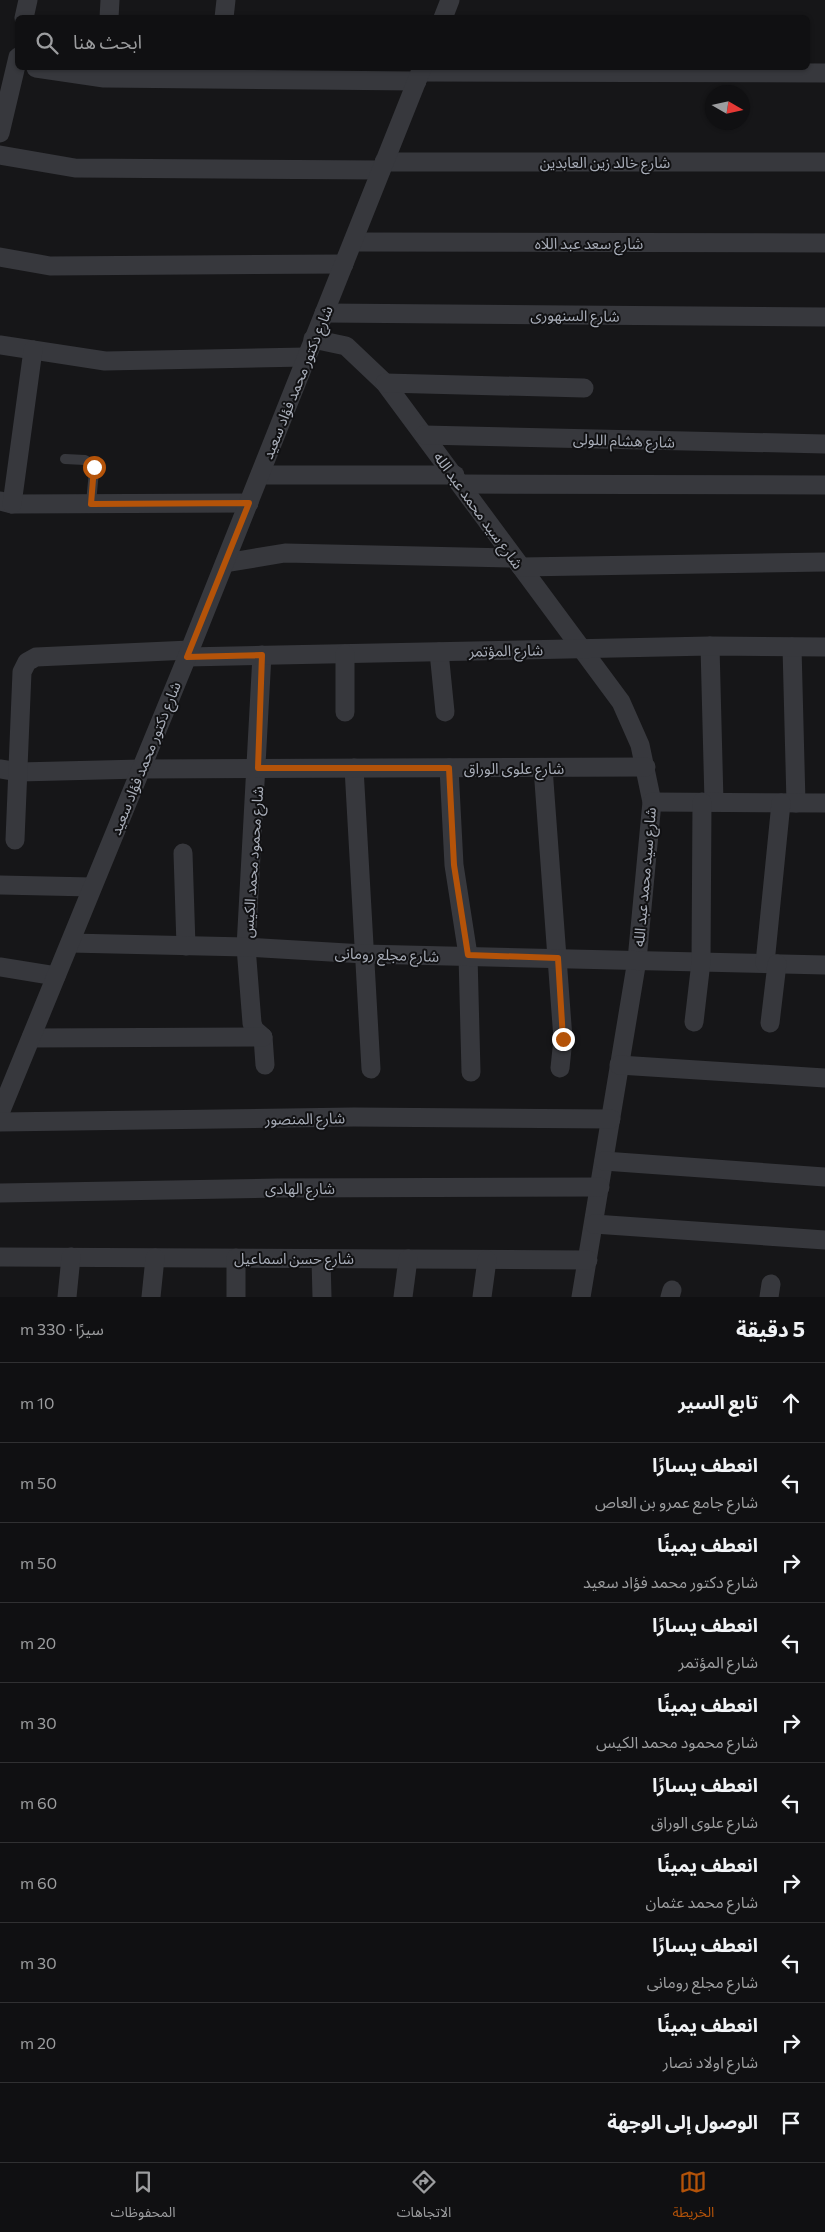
<!DOCTYPE html>
<html lang="ar">
<head>
<meta charset="utf-8">
<style>
	:root { --surface:#101012; --page:#1e1e20; --text:#f1f3f6; --muted:#9c9d9f; --line:#303032; --accent:#b45309 }
	body { margin:0; font-family:Commissioner,"Noto Sans Arabic",sans-serif; background:var(--page); color:var(--text); direction:rtl }
	.compass { position:absolute; left:705px; top:85px; width:45px; height:45px; border-radius:50%; background:var(--surface); box-shadow:0 1px 4px #0004; rotate:99deg }
	.stop { position:absolute; width:15px; height:15px; margin:-11px; border:4px solid #b45309; border-radius:50%; background:#fff }
	.stop.end { background:#b45309; border-color:#fff; box-shadow:0 1px 5px #0008 }
	.list { margin:0; padding:0; list-style:none }
	h2 { display:flex; justify-content:space-between; align-items:center; height:65px; margin:0; padding:0 20px; font-size:21px }
	h2 small { font-size:16px; font-weight:400; color:var(--muted) }
	.list li { display:grid; grid-template-columns:32px 1fr auto; gap:15px; align-items:center; box-sizing:border-box; height:80px; padding:0 20px; border-top:1px solid var(--line) }
	.list b { display:block; font-size:19px; white-space:nowrap }
	.list p { margin:0; font-size:16px; white-space:nowrap; color:var(--muted) }
	.list em { font-size:16px; font-style:normal; color:var(--muted) }
	.icon { flex:none; width:28px; height:28px; fill:none; stroke:currentColor; stroke-width:2; stroke-linecap:round; stroke-linejoin:round }
	.map { position:relative; flex:none; width:825px; height:1297px; overflow:hidden; direction:ltr }
	.search { position:absolute; background:var(--surface); box-shadow:0 1px 4px #0004; left:15px; right:15px; top:15px; height:55px; display:flex; align-items:center; gap:12px; box-sizing:border-box; padding:0 18px; border-radius:8px; color:var(--muted); font-size:19px }
	.sheet { height:865px; background:var(--surface) }
	nav { display:flex; justify-content:space-around; align-items:center; box-sizing:border-box; height:70px; border-top:1px solid var(--line); background:var(--surface); font-size:14px; color:var(--muted) }
	nav a { display:grid; justify-items:center; gap:2px }
	nav .on { color:var(--accent) }
	.map>svg:first-child { display:block }
</style>
</head>
<body>
<div class="map">
<svg width="825" height="1297" viewBox="0 0 825 1297">
	<rect width="100%" height="100%" fill="#161618"/>
	<g fill="none" stroke-linecap="round" stroke-linejoin="round">
		<path stroke="#37383d" stroke-width="10" d="M65,459L85,460L92,464L94,471L91,503"/>
		<g stroke="#37383d" stroke-width="19">
			<path d="M24,18L28,0"/>
			<path d="M109,18L110,0"/>
			<path d="M224,18L226,0"/>
			<path d="M443,18L450,0"/>
			<path d="M36,68L104,78L417,81"/>
			<path d="M420,72L825,73"/>
			<path d="M0,133L18,57"/>
			<path d="M0,155L75,168L381,170"/>
			<path d="M384,162H825"/>
			<path d="M353,242L825,243"/>
			<path d="M0,257L50,266L344,264"/>
			<path d="M324,313L825,317"/>
			<path d="M313,339L346,346L385,383L621,702L640,745L652,802L637,960L581,1297"/>
			<path d="M0,345L105,361L306,357"/>
			<path d="M385,383L584,388"/>
			<path d="M424,435L825,444"/>
			<path d="M260,475H455"/>
			<path d="M462,484L825,485"/>
			<path d="M0,501L12,504L249,503"/>
			<path d="M12,504L33,350"/>
			<path d="M225,563L285,553L514,558"/>
			<path d="M521,567L825,562"/>
			<path d="M710,646L714,802"/>
			<path d="M792,647L796,803"/>
			<path d="M439,652L445,712"/>
			<path d="M262,655L246,947L252,1023L254,1029L263,1037L265,1065"/>
			<path d="M187,657L710,646L825,647"/>
			<path d="M345,712V654"/>
			<path d="M354,768L371,1069"/>
			<path d="M449,768L454,865L468,955L471,1072"/>
			<path d="M543,768L563,1039L560,1068"/>
			<path d="M0,769L19,772L141,769L646,767"/>
			<path d="M652,802L825,803"/>
			<path d="M15,840L22,672L27,662L36,657L190,650"/>
			<path d="M183,853L186,946"/>
			<path d="M0,885L92,887"/>
			<path d="M70,943L246,947L364,954L825,965"/>
			<path d="M765,963L781,803"/>
			<path d="M0,967L56,976"/>
			<path d="M694,1022L701,962L702,802"/>
			<path d="M770,1023L777,964"/>
			<path d="M31,1038L263,1037"/>
			<path d="M619,1065L825,1078"/>
			<path d="M0,1113L187,657L422,68"/>
			<path d="M0,1122L354,1117L611,1119"/>
			<path d="M604,1161L825,1177"/>
			<path d="M0,1193L278,1188L600,1187"/>
			<path d="M594,1224L825,1240"/>
			<path d="M0,1257L588,1260"/>
			<path d="M321,1259L322,1297"/>
			<path d="M67,1297L71,1257"/>
			<path d="M151,1297L155,1258"/>
			<path d="M236,1297V1258"/>
			<path d="M403,1297L408,1259"/>
			<path d="M482,1297L487,1260"/>
			<path d="M670,1297L672,1290"/>
			<path d="M769,1297L771,1284"/>
		</g>
	</g>
	<g fill="none" stroke-linecap="round" stroke-linejoin="round">
		<path stroke="#b45309" stroke-width="6" d="M94,467L91,504L249,503L187,657L262,655L258,768H449L454,865L468,955L558,958L563,1039"/>
	</g>
	<g text-anchor="middle" dominant-baseline="central" stroke-width="4" stroke-linejoin="round" paint-order="stroke">
		<g font-size="15" fill="#a8adb8" stroke="#111113">
			<text x="605" y="162">شارع خالد زين العابدين</text>
			<text x="589" y="243">شارع سعد عبد اللاه</text>
			<text transform="translate(575 315) rotate(1)">شارع السنهورى</text>
			<text transform="translate(297 382) rotate(-68)">شارع دكتور محمد فؤاد سعيد</text>
			<text transform="translate(624 440) rotate(2)">شارع هشام اللولى</text>
			<text transform="translate(479 510) rotate(54)">شارع سيد محمد عبد الله</text>
			<text transform="translate(506 650) rotate(-1)">شارع المؤتمر</text>
			<text transform="translate(145 758) rotate(-68)">شارع دكتور محمد فؤاد سعيد</text>
			<text x="514" y="768">شارع علوى الوراق</text>
			<text transform="translate(252 862) rotate(-86)">شارع محمود محمد الكيس</text>
			<text transform="translate(644 877) rotate(-85)">شارع سيد محمد عبد الله</text>
			<text transform="translate(387 954) rotate(2)">شارع مجلع رومانى</text>
			<text transform="translate(305 1118) rotate(-1)">شارع المنصور</text>
			<text x="300" y="1188">شارع الهادى</text>
			<text x="294" y="1258">شارع حسن اسماعيل</text>
		</g>
	</g>
</svg>
<svg class="compass" viewBox="-18 -18 36 36"><path d="M0-13l5 13h-10z" fill="#e53935"/><path d="M0 13l5-13h-10z" fill="#9c9d9f"/></svg>
<div class="stop" style="left:94px;top:467px"></div>
<div class="stop end" style="left:563px;top:1039px"></div>
<div class="search"><svg class="icon" aria-label="search" viewBox="0 0 24 24"><circle cx="10" cy="10" r="6"/><path d="M15 15l6 6"/></svg>ابحث هنا</div>
</div>
<section class="sheet">
<h2>5 دقيقة<small>سيرًا · 330 m</small></h2>
<ul class="list">
<li><svg class="icon" aria-label="ahead" viewBox="0 0 24 24"><path d="M12 20V5M6 11l6-6 6 6"/></svg><div><b>تابع السير</b></div><em>10 m</em></li>
<li><svg class="icon" aria-label="left" viewBox="0 0 24 24"><path d="M17 20v-9H6M10 6l-5 5 5 5"/></svg><div><b>انعطف يسارًا</b><p>شارع جامع عمرو بن العاص</p></div><em>50 m</em></li>
<li><svg class="icon" aria-label="right" viewBox="0 0 24 24"><path d="M7 20v-9h11M14 6l5 5-5 5"/></svg><div><b>انعطف يمينًا</b><p>شارع دكتور محمد فؤاد سعيد</p></div><em>50 m</em></li>
<li><svg class="icon" aria-label="left" viewBox="0 0 24 24"><path d="M17 20v-9H6M10 6l-5 5 5 5"/></svg><div><b>انعطف يسارًا</b><p>شارع المؤتمر</p></div><em>20 m</em></li>
<li><svg class="icon" aria-label="right" viewBox="0 0 24 24"><path d="M7 20v-9h11M14 6l5 5-5 5"/></svg><div><b>انعطف يمينًا</b><p>شارع محمود محمد الكيس</p></div><em>30 m</em></li>
<li><svg class="icon" aria-label="left" viewBox="0 0 24 24"><path d="M17 20v-9H6M10 6l-5 5 5 5"/></svg><div><b>انعطف يسارًا</b><p>شارع علوى الوراق</p></div><em>60 m</em></li>
<li><svg class="icon" aria-label="right" viewBox="0 0 24 24"><path d="M7 20v-9h11M14 6l5 5-5 5"/></svg><div><b>انعطف يمينًا</b><p>شارع محمد عثمان</p></div><em>60 m</em></li>
<li><svg class="icon" aria-label="left" viewBox="0 0 24 24"><path d="M17 20v-9H6M10 6l-5 5 5 5"/></svg><div><b>انعطف يسارًا</b><p>شارع مجلع رومانى</p></div><em>30 m</em></li>
<li><svg class="icon" aria-label="right" viewBox="0 0 24 24"><path d="M7 20v-9h11M14 6l5 5-5 5"/></svg><div><b>انعطف يمينًا</b><p>شارع اولاد نصار</p></div><em>20 m</em></li>
<li><svg class="icon" aria-label="arrive" viewBox="0 0 24 24"><path d="M6 21V4h12l-3 4 3 4H6"/></svg><div><b>الوصول إلى الوجهة</b></div></li>
</ul>
</section>
<nav>
<a class="on"><svg class="icon" aria-label="map" viewBox="0 0 24 24"><path d="M3 6l6-2 6 2 6-2v14l-6 2-6-2-6 2zM9 4v14M15 6v14"/></svg>الخريطة</a>
<a><svg class="icon" aria-label="directions" viewBox="0 0 24 24"><path d="M12 3l9 9-9 9-9-9zM9 14v-3h6M13 9l2 2-2 2"/></svg>الاتجاهات</a>
<a><svg class="icon" aria-label="saved" viewBox="0 0 24 24"><path d="M7 4h10v16l-5-4-5 4z"/></svg>المحفوظات</a>
</nav>
</body>
</html>
